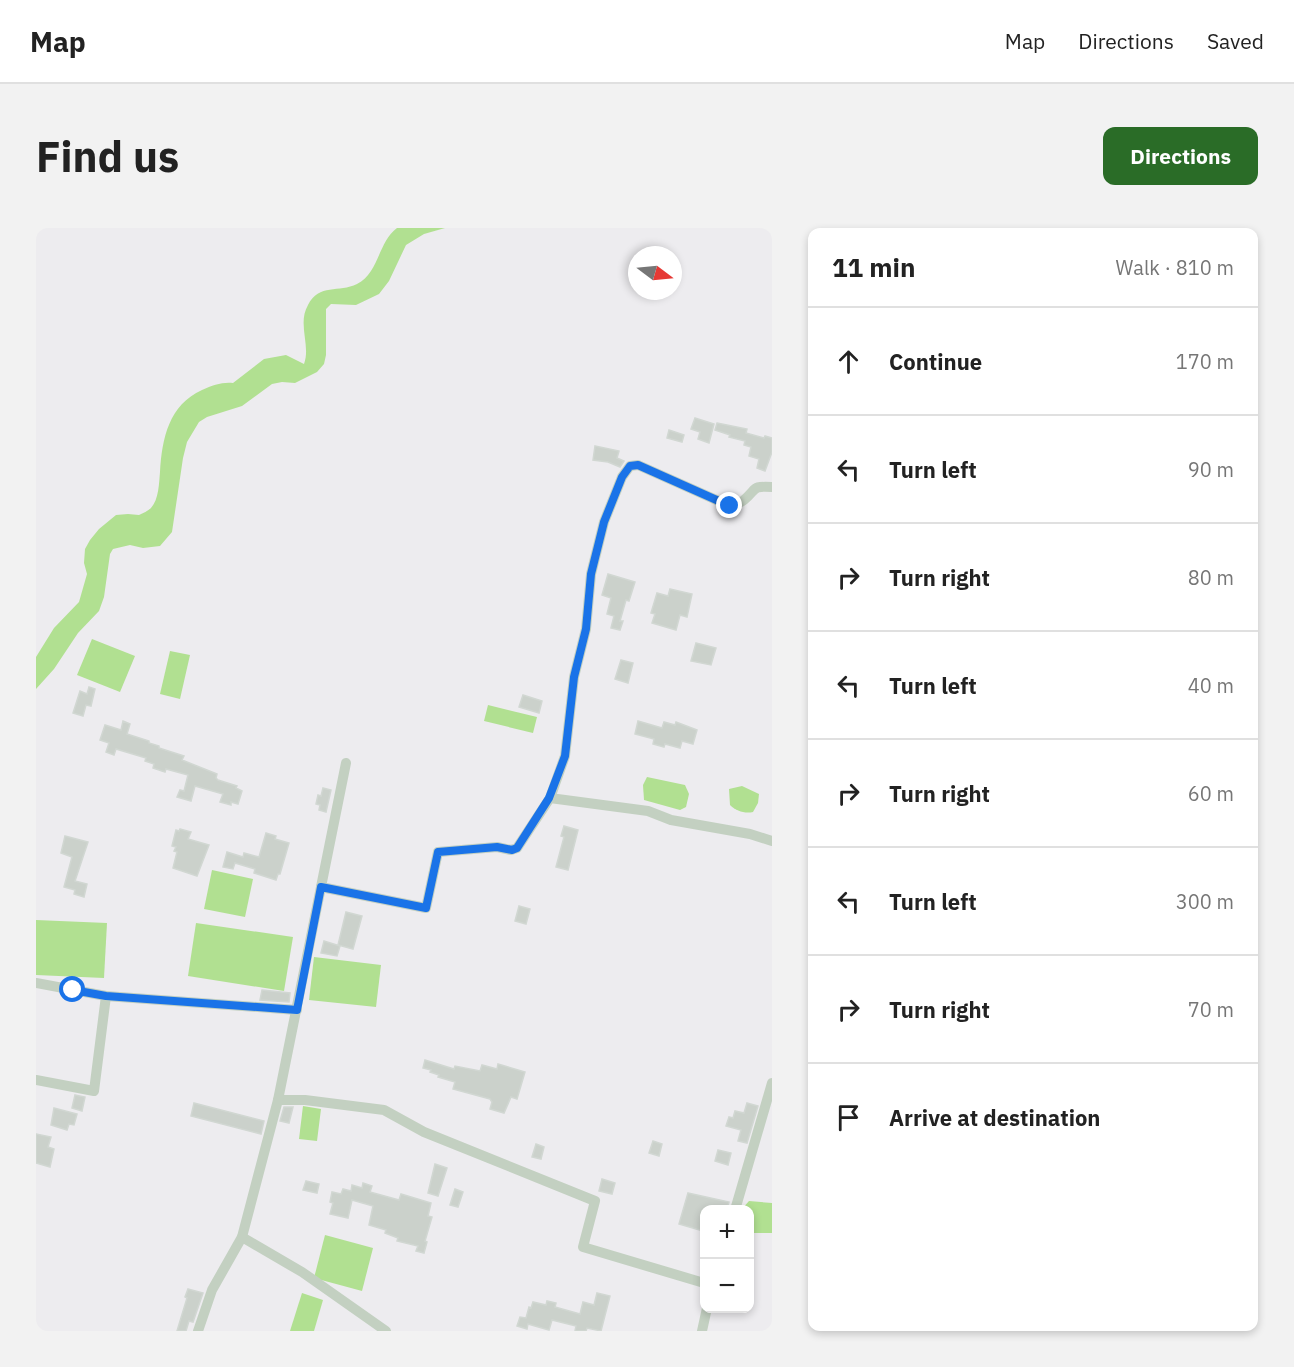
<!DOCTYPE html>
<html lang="en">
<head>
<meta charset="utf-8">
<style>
	:root { --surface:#fff; --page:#f2f2f2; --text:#222; --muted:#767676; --line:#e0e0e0; --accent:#2a6c27 }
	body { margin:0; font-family:"IBM Plex Sans",sans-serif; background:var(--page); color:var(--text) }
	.controls { position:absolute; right:18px; bottom:18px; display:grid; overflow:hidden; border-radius:12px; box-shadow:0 3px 9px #0003 }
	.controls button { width:54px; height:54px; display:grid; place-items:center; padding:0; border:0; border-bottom:2px solid var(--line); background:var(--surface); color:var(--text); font:30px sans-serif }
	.compass { position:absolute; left:592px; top:18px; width:54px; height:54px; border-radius:50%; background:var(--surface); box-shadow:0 3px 9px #0003; rotate:106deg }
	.stop { position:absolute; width:18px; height:18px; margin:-14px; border:4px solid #1a73e8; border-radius:50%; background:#fff }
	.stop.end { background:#1a73e8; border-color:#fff; box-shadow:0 2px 6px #0008 }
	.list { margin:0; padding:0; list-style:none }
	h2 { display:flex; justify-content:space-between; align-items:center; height:78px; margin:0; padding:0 24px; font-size:26px }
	h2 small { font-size:20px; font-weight:400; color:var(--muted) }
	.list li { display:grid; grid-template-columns:39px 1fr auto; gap:18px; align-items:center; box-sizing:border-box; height:108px; padding:0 24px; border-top:2px solid var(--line) }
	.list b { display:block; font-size:22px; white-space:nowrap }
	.list em { font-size:20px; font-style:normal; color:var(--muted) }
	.icon { flex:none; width:33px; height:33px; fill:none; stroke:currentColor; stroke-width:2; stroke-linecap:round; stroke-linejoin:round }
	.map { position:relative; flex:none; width:736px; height:1103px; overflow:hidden; border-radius:12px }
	header { display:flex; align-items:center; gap:36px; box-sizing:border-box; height:84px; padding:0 30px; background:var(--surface); border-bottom:2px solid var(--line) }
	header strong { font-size:28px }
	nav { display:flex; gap:33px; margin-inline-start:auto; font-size:21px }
	.intro { display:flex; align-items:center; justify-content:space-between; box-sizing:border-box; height:144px; padding:0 36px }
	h1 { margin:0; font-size:42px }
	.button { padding:15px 27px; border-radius:12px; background:var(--accent); color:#fff; font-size:21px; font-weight:700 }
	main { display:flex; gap:36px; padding:0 36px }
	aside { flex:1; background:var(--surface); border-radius:12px; box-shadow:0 3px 9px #0003 }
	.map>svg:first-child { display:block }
</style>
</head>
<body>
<header>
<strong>Map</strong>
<nav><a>Map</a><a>Directions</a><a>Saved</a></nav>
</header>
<div class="intro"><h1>Find us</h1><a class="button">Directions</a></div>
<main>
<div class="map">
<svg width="736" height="1103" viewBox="0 0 736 1103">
	<rect width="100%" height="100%" fill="#edecef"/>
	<g fill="#b1e091">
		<path d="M361,0H409L388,6L370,17L353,53L343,66L320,77L295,76L290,81V127L288,136L281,144L259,155L246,154L236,156L206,178L171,189L163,194L151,214L147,230L136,304L124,318L107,320L94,317L77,321L74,326L68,369L63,383L42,405L18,441L0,461V429L18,400L43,374L51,346L48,335L49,321L54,312L63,301L80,287L92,286L103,287C107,285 112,283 115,280C123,271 123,255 124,244C126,210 133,177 166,162C177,157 186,154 197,155L228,131L250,127L268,136C275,117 261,96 272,77C283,55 303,65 321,56C343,45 342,14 361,0Z"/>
		<path d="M56,411L99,428L84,464L41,447Z"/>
		<path d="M134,423L154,427L144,471L124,466Z"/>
		<path d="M452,477L501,489L497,505L448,493Z"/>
		<path d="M611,549L649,557L653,566L650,579L644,582L608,572L607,557Z"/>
		<path d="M706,558L723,566L722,575L717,584C709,586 700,583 694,577L693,561Z"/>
		<path d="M176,642L217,651L209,689L168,681Z"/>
		<path d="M0,692L71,695L68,750L0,747Z"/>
		<path d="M160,695L257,709L248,763L152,748Z"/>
		<path d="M278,729L345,737L340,779L273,772Z"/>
		<path d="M267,878L285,881L281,913L263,911Z"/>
		<path d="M713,973L736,975V1005H714V982L706,981Z"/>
		<path d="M289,1007L337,1020L326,1063L278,1050Z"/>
		<path d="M266,1065L287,1072L278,1103H254Z"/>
	</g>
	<g fill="#cbd1cb" stroke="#d1d7d2" stroke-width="1.5">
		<path d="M659,190L678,196L673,215L662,211L664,204L655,201Z"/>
		<path d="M681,195L711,201L710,205L728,210L729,208L736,210V224L729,243L721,240L723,231L713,228L715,219L708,217L709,213L693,209L694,207L679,202Z"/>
		<path d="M633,202L648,207L646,214L631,210Z"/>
		<path d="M559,218L583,223L581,230L588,233L584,239L572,234L557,232Z"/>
		<path d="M572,346L599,354L593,373L590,372L584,393H587L584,402L575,400L578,388L571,386L575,370L566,367Z"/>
		<path d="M634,361L656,366L651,389L644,387L640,402L616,395L619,386L615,385L621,365L632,368Z"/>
		<path d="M660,415L680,420L675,437L655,433Z"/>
		<path d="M585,432L597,435L592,455L579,451Z"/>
		<path d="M53,459L59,461L55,478L50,477L47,488L37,485L44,463L51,466Z"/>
		<path d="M487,467L506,473L503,485L483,479Z"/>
		<path d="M87,493L94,496L91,506L113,513V515L123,518V520L148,528L146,532L181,546L180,550L182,552L201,558L200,560L206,563L202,576L195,574V577L184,574L187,566L159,558L155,573L141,569L144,562L148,563L152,547L130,541L129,544L117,540L118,536L109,533L110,530L80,521L78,527L70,524L73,515L64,512L69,497L85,502Z"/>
		<path d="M602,493L626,500L628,494L639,497L640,494L661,502L657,516L646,513L644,520L629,516L628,519L617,516L618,511L599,506Z"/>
		<path d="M287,560L295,562L290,584L283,582L284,577L280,576L282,567L285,568Z"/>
		<path d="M528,598L542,602L532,642L520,639L528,609L525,608Z"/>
		<path d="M144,601L155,604L152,611L173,617L161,648L137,640L141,624L138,623L140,619L136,618L140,602L143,603Z"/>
		<path d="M230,605L240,608L239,611L253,615L244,646H242L240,652L218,645L219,641L199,635L197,641L187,639L191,624L207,629L208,625L223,629Z"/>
		<path d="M29,608L52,614L39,653L51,656L48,669L38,666L39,662L28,659L36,629L25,625Z"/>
		<path d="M483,678L494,681L490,696L479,693Z"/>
		<path d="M310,684L326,688L317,721L302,717Z"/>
		<path d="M288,713L304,718L301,728L285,725Z"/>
		<path d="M226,762L254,765L253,774L224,772Z"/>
		<path d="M389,832L418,841L419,838L444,843L446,837L461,841L462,836L489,844L481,871L475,869L468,885L454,881L456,874L454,871L417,861L419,854L402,849L403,847L394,844L395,842L387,840Z"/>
		<path d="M39,867L49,869L46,883L36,880Z"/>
		<path d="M158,875L228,893L225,906L155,888Z"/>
		<path d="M711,875L722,878L711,915L702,913L705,902L690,898L693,889L697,890L699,883L708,885Z"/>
		<path d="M248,879H257L253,895L244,893Z"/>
		<path d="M18,880L41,886L38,897L33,896L31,902L15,897Z"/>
		<path d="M0,906L15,909L12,919L18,921L14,939L0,935Z"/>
		<path d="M617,913L626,916L623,928L613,925Z"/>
		<path d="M500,916L508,919L505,931L496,929Z"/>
		<path d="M682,922L695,925L692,937L679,933Z"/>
		<path d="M399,936L411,940L402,968L392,965Z"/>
		<path d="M566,951L579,955L576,966L563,963Z"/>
		<path d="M270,953L283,956L281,965L267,962Z"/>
		<path d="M327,955L336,958L334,964L363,972L365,966L395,975L392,988L396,989L389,1013L391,1014L388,1025L380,1023L382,1018L361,1013L362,1010L349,1005L350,1002L333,997L337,978L316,972L312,990L294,986L297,975L294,974L296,964L305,966L307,961L315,963L316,957L326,960Z"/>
		<path d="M419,961L427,964L422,979L414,977Z"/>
		<path d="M652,965L693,974L691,981H669L667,1003L643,996Z"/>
		<path d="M152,1061L167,1065L157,1094L153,1093L150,1103H141L151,1070L149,1069Z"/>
		<path d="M561,1065L574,1068L565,1103L551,1100L550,1103H539L540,1098L516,1092L513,1102L492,1096L491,1101L481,1098L484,1089L490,1090L493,1079L495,1080L497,1074L510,1077L511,1073L520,1075L519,1079L544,1086L547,1074L558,1077Z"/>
	</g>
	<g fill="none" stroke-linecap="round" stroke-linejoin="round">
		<g stroke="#c3d0c1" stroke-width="10">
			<path d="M514,570L529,528L538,449L550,401L555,346L568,294L586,249L594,238L602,237L694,278C698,276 705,275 708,272C722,260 715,258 736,259"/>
			<path d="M285,659L390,680L402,624L461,619L475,622L481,620L514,570L612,583L635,592L714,606L736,613"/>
			<path d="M0,755L70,768L261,782"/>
			<path d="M0,852L58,863L70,768"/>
			<path d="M242,872H269L348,882L388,904L559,973L547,1019L668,1055"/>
			<path d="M699,982L736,855"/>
			<path d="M206,1009L266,1044L350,1103"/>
			<path d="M162,1103L176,1062L206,1009L242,872L310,535"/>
			<path d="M666,1103L671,1080"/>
		</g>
	</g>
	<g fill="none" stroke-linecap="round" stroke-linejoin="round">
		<path stroke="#1a73e8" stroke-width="8" d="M37,762L70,768L261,782L285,659L390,680L402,624L461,619L476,622L481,620L513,570L529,528L538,449L550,401L555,346L568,294L586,249L594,238L602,237L694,278"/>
	</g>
</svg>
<div class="controls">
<button>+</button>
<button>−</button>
</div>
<svg class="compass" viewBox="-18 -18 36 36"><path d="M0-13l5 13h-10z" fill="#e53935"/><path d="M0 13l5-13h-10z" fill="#767676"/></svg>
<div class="stop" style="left:37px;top:762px"></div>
<div class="stop end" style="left:694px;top:278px"></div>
</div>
<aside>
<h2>11 min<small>Walk · 810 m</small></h2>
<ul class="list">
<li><svg class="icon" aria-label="ahead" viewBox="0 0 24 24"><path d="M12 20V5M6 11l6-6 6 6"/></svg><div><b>Continue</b></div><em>170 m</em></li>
<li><svg class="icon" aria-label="left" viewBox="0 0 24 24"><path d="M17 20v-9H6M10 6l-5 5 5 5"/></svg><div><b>Turn left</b></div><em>90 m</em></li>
<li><svg class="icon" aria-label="right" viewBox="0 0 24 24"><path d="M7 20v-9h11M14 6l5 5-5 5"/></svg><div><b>Turn right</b></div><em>80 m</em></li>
<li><svg class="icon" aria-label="left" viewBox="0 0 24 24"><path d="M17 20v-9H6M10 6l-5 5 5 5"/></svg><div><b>Turn left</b></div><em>40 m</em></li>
<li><svg class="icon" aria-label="right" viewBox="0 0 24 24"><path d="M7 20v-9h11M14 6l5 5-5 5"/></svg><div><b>Turn right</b></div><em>60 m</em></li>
<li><svg class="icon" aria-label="left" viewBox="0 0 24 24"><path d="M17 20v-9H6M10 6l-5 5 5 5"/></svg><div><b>Turn left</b></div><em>300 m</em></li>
<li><svg class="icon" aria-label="right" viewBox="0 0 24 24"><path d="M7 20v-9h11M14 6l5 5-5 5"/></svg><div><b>Turn right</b></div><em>70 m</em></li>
<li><svg class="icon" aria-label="arrive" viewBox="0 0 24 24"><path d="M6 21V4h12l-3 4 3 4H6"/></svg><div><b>Arrive at destination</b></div></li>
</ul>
</aside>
</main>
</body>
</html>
